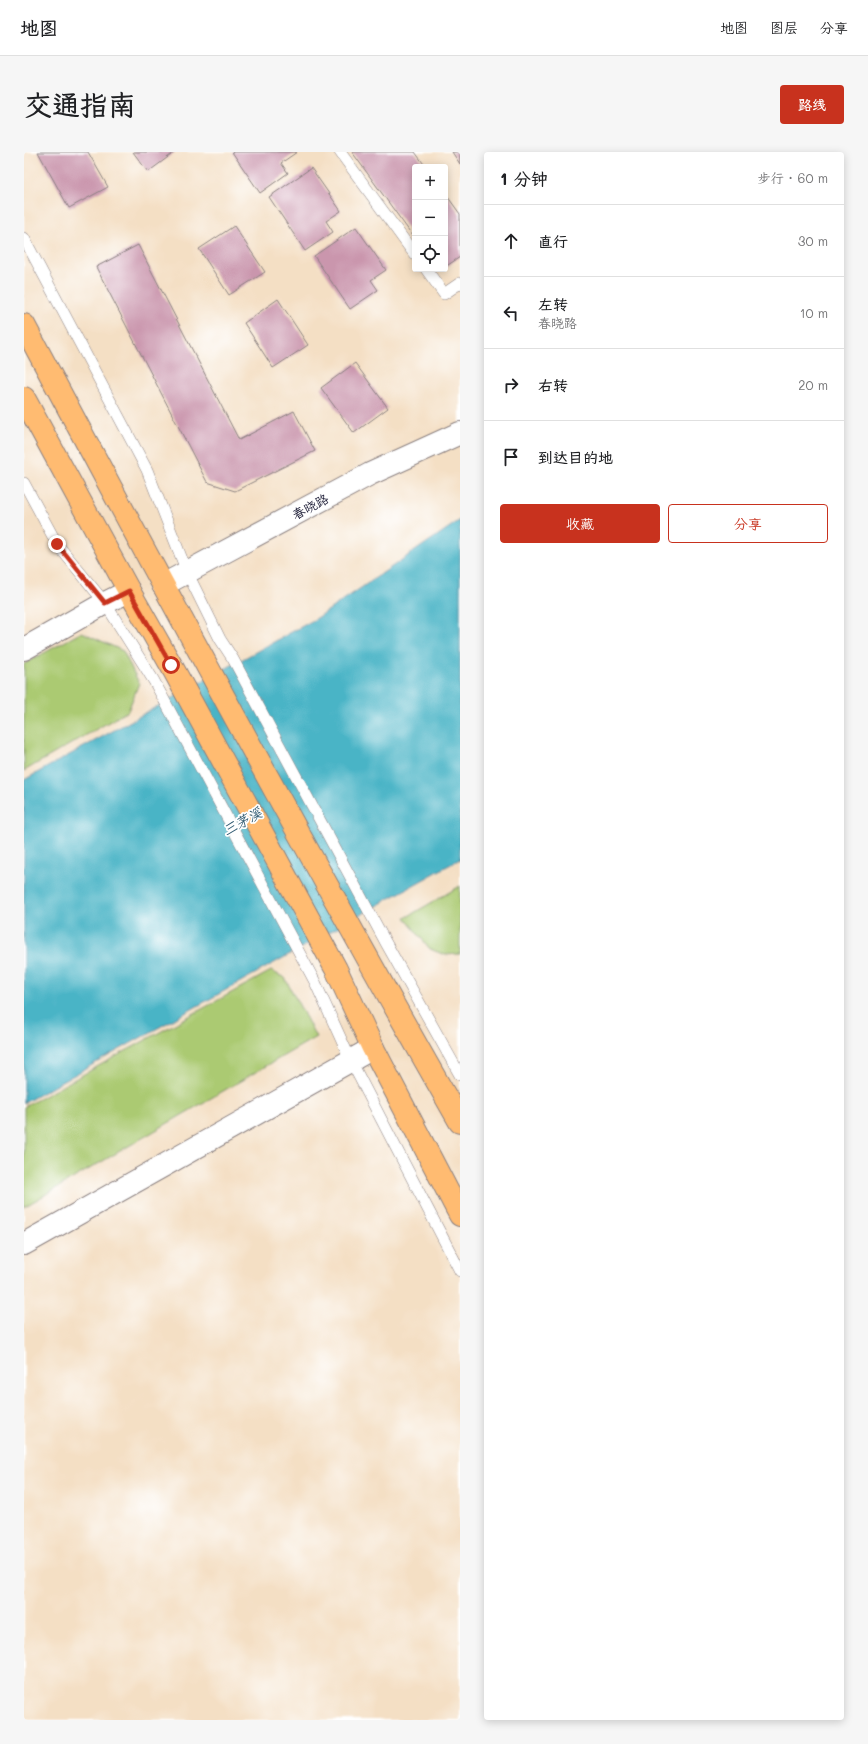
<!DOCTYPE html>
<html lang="zh">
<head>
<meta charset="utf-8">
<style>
	:root { --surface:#fff; --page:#f6f6f6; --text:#202124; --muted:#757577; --line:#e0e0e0; --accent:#c8321e }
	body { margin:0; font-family:Mali,"LXGW WenKai TC",sans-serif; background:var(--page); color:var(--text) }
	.controls { position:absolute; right:12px; top:12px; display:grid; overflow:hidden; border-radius:4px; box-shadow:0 2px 10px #0003 }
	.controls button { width:36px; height:36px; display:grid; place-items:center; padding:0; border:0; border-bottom:1px solid var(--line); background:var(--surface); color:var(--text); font:20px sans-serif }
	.stop { position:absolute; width:12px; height:12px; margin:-9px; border:3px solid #c8321e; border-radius:50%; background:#fff }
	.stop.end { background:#c8321e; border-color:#fff; box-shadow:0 1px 4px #0008 }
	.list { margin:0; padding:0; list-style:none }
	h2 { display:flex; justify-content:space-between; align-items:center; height:52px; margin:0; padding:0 16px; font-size:17px }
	h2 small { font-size:13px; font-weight:400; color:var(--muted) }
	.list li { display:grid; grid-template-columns:26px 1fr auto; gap:12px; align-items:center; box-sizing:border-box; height:72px; padding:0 16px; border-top:1px solid var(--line) }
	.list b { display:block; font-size:15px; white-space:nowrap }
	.list p { margin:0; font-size:13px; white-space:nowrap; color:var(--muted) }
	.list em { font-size:13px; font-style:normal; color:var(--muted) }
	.actions { display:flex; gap:8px; padding:12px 16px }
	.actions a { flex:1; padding:9px 0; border:1px solid var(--accent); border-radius:4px; text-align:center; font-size:14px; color:var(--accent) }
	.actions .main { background:var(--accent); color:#fff }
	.icon { flex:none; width:22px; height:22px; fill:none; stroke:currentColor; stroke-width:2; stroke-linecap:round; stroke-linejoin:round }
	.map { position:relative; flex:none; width:436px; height:1568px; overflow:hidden; border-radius:4px }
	header { display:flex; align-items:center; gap:24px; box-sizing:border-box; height:56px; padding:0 20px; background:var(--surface); border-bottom:1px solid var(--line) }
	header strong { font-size:19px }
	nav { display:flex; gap:22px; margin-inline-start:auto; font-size:14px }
	.intro { display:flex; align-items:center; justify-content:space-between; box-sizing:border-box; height:96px; padding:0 24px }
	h1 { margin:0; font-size:28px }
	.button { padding:10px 18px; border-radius:4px; background:var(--accent); color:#fff; font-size:14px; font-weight:700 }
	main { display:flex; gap:24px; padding:0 24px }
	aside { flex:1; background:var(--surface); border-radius:4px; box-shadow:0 2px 10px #0003 }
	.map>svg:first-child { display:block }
</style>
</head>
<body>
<header>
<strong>地图</strong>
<nav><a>地图</a><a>图层</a><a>分享</a></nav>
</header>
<div class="intro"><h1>交通指南</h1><a class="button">路线</a></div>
<main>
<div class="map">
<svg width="436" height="1568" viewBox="0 0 436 1568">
	<rect width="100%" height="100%" fill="#fff"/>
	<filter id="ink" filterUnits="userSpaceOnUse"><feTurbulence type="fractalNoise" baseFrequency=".025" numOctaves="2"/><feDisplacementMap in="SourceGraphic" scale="8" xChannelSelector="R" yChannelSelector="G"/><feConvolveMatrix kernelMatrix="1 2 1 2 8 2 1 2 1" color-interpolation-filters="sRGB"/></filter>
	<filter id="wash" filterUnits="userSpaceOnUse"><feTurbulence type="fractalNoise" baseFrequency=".012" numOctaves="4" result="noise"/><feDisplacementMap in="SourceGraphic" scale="16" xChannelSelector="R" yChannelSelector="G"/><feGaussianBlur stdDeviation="0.9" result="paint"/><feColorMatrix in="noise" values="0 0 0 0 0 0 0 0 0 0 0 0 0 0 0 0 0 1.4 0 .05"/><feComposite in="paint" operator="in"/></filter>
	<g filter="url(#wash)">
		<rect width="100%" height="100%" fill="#f4dfc4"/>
		<g fill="#abca72" stroke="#667656">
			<path d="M58,480L99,499L115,531L104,559L0,619V512Z"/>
			<path d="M436,734V802L421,803L406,797L381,766Z"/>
			<path d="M247,819L261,826L292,885L0,1055V955Z"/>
		</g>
		<path fill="#49b4c6" stroke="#366b80" d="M436,368V707L0,951V628L293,466Z"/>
		<g id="blocks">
			<g fill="#ca96ad">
				<path d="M14,0H64L84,35L45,56Z"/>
				<path d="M109,0H151L124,20Z"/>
				<path d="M208,0H273L257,11L264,21L236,41Z"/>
				<path d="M328,0H391L402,15H391V87Z"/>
				<path d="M428,0H436V12Z"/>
				<path d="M287,16L317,59L302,69L309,80L281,99L245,45Z"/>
				<path d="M421,41L436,62V105L421,115Z"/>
				<path d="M210,74L241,120L205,143L175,97Z"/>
				<path d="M332,75L362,118L347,128L354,138L326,157L290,104Z"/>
				<path d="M114,93L215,288L270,259L291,299L211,339L183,330L72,115Z"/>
				<path d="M254,147L284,193L249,216L220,171Z"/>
				<path d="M331,211L364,256L330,281L297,236Z"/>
			</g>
		</g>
	</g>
	<g filter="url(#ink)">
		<use href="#blocks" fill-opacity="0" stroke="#8b8080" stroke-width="1"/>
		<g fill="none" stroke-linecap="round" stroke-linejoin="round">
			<defs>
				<g id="service">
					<path d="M316,0L391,103"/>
					<path d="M0,86L123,318L163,420L196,487L209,507L362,791L436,923"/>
					<path d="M402,117L420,142L436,131"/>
					<path d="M0,331L33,392L81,451L130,529L291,830L327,909L436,1119"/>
				</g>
				<g id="tertiary">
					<path d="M139,433L346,322L436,281"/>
					<path d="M0,497L81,451L105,439"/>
					<path d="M0,1092L349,896"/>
				</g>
				<g id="primary">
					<path d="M0,173C142,440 286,707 436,970"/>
					<path d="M0,246L105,439L147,513L312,817L349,896L436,1063"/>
				</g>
			</defs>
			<use href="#service" stroke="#8b8080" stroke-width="12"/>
			<use href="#tertiary" stroke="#8b8080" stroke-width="24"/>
			<use href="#primary" stroke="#8b8080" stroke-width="24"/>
			<use href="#service" stroke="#fff" stroke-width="11"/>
			<use href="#tertiary" stroke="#fff" stroke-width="22"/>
			<use href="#primary" stroke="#ffbb71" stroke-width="22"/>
		</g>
	</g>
	<g fill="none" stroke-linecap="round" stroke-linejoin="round" filter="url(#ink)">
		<path stroke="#c8321e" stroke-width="5" d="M33,392L81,451L105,439L147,513"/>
	</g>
	<g text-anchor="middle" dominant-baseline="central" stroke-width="3.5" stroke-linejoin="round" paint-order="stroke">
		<g font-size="13" fill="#22223b" stroke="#fff">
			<text transform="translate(286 354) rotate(-28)">春晓路</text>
		</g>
		<g font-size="14" font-style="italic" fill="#325c73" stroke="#fff">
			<text transform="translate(218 669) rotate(-29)">三茅溪</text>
		</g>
	</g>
</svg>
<div class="controls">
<button>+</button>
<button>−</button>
<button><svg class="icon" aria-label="locate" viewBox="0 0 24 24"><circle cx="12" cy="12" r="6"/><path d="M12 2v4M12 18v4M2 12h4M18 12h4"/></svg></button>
</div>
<div class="stop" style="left:147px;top:513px"></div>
<div class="stop end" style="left:33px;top:392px"></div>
</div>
<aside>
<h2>1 分钟<small>步行 · 60 m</small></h2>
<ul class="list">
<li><svg class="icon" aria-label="ahead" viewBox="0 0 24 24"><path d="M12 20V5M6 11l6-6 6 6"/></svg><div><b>直行</b></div><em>30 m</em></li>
<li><svg class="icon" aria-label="left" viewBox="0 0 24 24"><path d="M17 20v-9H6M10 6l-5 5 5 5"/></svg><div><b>左转</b><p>春晓路</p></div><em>10 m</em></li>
<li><svg class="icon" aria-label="right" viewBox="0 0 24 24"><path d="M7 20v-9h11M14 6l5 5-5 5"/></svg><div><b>右转</b></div><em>20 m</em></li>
<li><svg class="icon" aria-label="arrive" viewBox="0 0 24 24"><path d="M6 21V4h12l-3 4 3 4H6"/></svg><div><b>到达目的地</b></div></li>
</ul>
<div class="actions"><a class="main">收藏</a><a>分享</a></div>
</aside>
</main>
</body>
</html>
